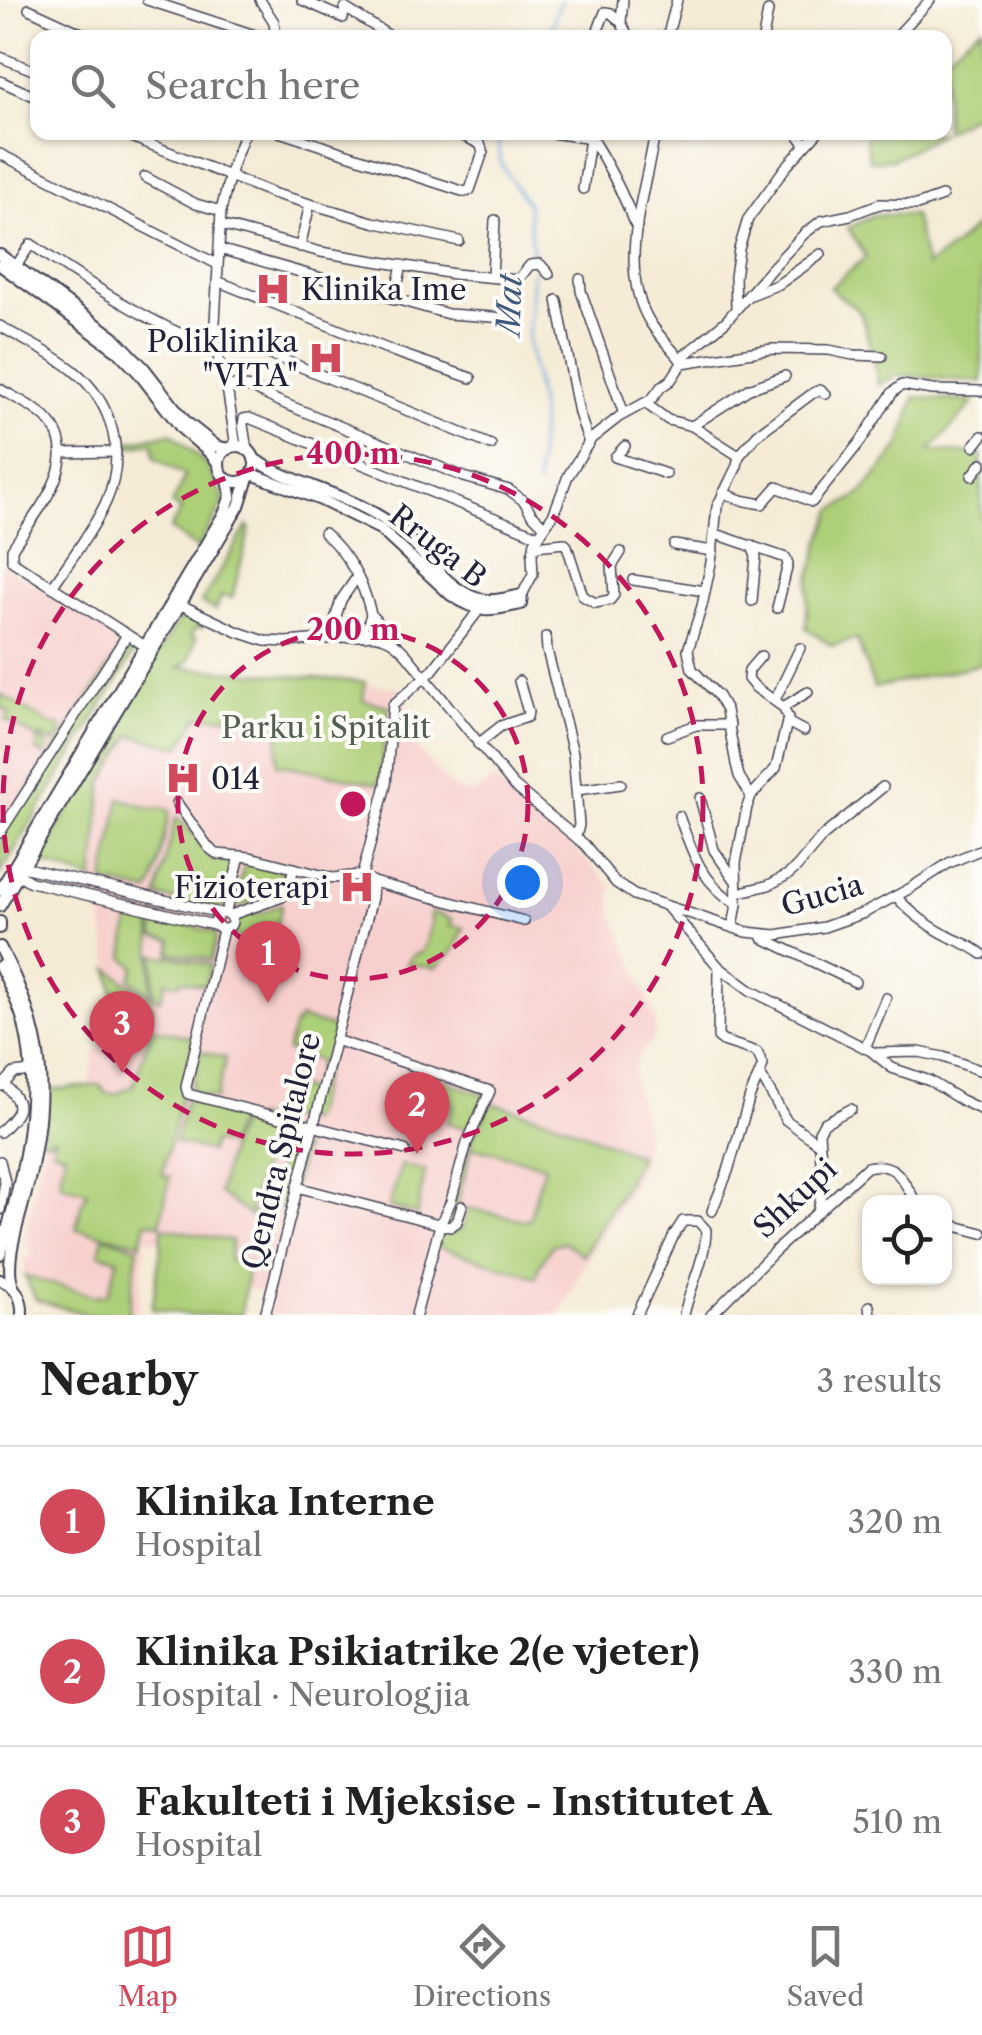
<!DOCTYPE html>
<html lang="en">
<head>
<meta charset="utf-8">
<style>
	:root { --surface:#fff; --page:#f2f2f2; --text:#222; --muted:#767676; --line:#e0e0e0; --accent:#d1495b }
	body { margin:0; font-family:"Libre Caslon Text",serif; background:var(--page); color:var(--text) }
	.controls { position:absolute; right:30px; bottom:30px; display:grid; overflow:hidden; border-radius:20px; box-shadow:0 2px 8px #0004 }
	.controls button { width:90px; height:90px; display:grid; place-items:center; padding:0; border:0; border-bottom:2px solid var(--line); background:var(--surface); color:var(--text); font:50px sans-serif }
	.you { position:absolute; left:522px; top:882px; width:35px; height:35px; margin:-25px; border:8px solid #fff; border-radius:50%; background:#1a73e8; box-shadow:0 0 0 15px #1a73e833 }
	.badge { display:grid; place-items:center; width:65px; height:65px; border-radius:50%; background:var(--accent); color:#fff; font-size:32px; font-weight:700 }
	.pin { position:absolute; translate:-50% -82px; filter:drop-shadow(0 2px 5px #0008) }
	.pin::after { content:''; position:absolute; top:52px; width:35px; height:30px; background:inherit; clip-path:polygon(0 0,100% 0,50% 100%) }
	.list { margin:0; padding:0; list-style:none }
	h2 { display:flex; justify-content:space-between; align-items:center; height:130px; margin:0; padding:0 40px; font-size:42px }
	h2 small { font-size:32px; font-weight:400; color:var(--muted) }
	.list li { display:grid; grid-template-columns:65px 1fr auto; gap:30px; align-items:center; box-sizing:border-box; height:150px; padding:0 40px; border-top:2px solid var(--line) }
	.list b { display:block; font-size:38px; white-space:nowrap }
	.list p { margin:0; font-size:32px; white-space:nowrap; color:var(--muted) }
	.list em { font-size:32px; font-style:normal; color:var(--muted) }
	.icon { flex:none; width:55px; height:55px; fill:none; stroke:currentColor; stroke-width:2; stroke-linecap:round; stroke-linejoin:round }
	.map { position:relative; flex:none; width:982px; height:1315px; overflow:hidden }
	.search { position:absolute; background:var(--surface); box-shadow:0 2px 8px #0004; left:30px; right:30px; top:30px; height:110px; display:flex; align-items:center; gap:25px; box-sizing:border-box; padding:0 35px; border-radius:20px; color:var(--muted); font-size:38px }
	.sheet { height:580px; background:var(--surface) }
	nav { display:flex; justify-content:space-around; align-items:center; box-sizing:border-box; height:140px; border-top:2px solid var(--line); background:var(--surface); font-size:28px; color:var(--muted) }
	nav a { display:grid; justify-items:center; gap:5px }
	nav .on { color:var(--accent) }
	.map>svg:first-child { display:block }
</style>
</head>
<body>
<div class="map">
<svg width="982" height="1315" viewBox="0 0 982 1315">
	<rect width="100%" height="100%" fill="#fdfcf7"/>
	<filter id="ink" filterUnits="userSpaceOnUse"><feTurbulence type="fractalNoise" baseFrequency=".01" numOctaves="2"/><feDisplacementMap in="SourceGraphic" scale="20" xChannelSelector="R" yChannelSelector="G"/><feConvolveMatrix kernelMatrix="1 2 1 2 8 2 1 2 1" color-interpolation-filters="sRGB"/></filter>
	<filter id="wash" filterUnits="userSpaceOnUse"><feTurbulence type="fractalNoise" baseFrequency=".0048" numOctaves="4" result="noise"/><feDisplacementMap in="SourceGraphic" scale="40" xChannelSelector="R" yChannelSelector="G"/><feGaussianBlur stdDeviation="2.25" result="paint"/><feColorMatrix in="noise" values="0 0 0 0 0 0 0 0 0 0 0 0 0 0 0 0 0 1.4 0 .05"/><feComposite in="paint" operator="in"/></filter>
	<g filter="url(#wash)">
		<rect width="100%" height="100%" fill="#f5ebd6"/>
		<g fill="#f7d0cd">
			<path d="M0,565H4L137,648L0,874Z"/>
			<path d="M175,667L400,688L410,700L393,722L455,790L472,794L494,780L575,849L613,887L610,894L614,916L652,1009L656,1026L652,1041L642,1050L635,1065L634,1086L646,1130L643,1158L634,1184L585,1262L559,1315H258L264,1293L244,1288L248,1264L229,1260L232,1241L162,1228L160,1241L97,1233L145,1244L138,1315H82L36,1303L24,1276V1258L31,1257V1249L26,1244L28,1220L44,1144L63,1134L83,1115L95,1053L119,1028L100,907L86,893L100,821L103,782Z"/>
		</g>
		<g fill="#adcf78" stroke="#68785a" stroke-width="2.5">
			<path d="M982,26V121L976,114L945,131V56Z"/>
			<path d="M865,133V132L942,133L893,159L870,161Z"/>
			<path d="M874,215H914L926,266L957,244L982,219V382L898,375L878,385L875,365L861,313L830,288L866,257L848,228Z"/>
			<path d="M915,397L974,402L930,451L981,454L982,664L874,688L857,639L832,646L806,628L809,582L820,543L833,510L861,494L900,446Z"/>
			<path d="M171,433L207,465L225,501L197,549L170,529L181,510L172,504L185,476L155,458L153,443L118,448V444Z"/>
			<path d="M247,526L250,528L232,598L221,596L216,610L201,603Z"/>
			<path d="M184,616L204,624L202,628H195L191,636L196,638L189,661L179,667L365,682L363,700L389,706L380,784L277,764L279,731L255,723L253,716L198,717L180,747L131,735L103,782L93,880L39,862L90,771L98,762L124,709L180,618Z"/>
			<path d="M126,641L137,648L0,874V834Z"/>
			<path d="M0,694L55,727L58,724L62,730L54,743L41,736L39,738L48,746L45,755L36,751L38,739L6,720L10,713L0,707Z"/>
			<path d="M120,798L149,808L166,809L170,811L154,883L149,892L104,882Z"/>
			<path d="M176,817C193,828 198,845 212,859L236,863L226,901L219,912L157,896Z"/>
			<path d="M245,862L288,873L280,894L237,907L234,905Z"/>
			<path d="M280,904L282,905L276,928L269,927L263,950L269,952L267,957H262L234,934L238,917L264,912Z"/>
			<path d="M130,912L152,917L151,995L130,979L135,967L124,957Z"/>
			<path d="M431,912L452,919L450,925L464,928L454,950L436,968L406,964L413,955L423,952L432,920L429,918Z"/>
			<path d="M154,916L215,932L216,939L211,960L170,952L172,941L154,937Z"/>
			<path d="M154,954L168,958L169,955L211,965L205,986L181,980L179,984L166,981L160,1000L154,998Z"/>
			<path d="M109,969L150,999L151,1005L154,1006L146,1034L119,1028Z"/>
			<path d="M299,1018L335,1028L312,1117L309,1121L276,1117L284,1084L312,1091L319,1061L287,1051L294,1024L297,1025Z"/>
			<path d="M152,1028L195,1038L162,1175L170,1177L160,1224L146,1222L141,1243L76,1229L82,1201L85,1198L87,1191L63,1185L60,1181L65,1153L53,1150L54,1138H51L50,1141L42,1140L47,1090L100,1085L106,1093L115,1094L133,1086Z"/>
			<path d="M200,1051L226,1058L216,1099L190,1093Z"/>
			<path d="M409,1068L486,1095L471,1130L447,1123L453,1104L445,1101L446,1095L436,1093L434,1099L423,1097L421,1106L409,1105L411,1091L405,1089Z"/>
			<path d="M186,1100L223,1110L222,1114L239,1118L227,1145L213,1142L210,1152L175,1142Z"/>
			<path d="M496,1104L556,1121L639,1156L624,1187L583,1255L564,1242L552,1245L539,1266L536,1277L436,1246L441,1228L454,1232L463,1227L467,1208L529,1221L544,1165L472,1147L457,1204L460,1205L452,1223L445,1222L471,1142L489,1106Z"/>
			<path d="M254,1117L283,1125L280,1142L269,1140L249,1210L256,1213L254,1219L219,1193L230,1145L242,1119L252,1121Z"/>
			<path d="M284,1144L303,1149L287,1210L268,1204Z"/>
			<path d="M401,1165L425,1171L417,1215L389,1207Z"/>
			<path d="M162,1227L232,1241L229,1260L248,1263L241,1315H190L152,1309L161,1247Z"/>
			<path d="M103,1236L138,1247L128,1315H89L36,1300L25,1276L95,1296L108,1294L118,1259L99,1254Z"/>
		</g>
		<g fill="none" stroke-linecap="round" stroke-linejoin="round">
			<g stroke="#6eaadf" stroke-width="2.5">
				<path d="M548,38L561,0"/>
				<path d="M497,132L501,164L528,205L533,262"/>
				<path d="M533,270L528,340L541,415L537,486"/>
			</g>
		</g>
	</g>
	<g filter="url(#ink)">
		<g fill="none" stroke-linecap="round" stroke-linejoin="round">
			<defs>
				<g id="minor">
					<path d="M147,0L264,38"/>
					<path d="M260,0L274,22L276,38"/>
					<path d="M302,0L343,18L345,8L393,38"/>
					<path d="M623,0L621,22L629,38"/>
					<path d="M29,9L92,38"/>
					<path d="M595,38L605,12L611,13L621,22"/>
					<path d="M667,38L677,0"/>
					<path d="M763,38L768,11"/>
					<path d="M895,38L930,0"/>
					<path d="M0,57L38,72"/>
					<path d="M0,81L38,98"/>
					<path d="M119,132L272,193L373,222L459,241"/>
					<path d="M279,132L465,192L470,190L483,152L480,144L455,132"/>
					<path d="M545,132L592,139C605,160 617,182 627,205C631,213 630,219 637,227"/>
					<path d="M655,132C646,192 615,268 651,324C660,337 671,348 681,360"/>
					<path d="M796,132L806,145"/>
					<path d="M0,154L217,264"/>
					<path d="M145,177L196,204L221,211"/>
					<path d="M583,189L590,138"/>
					<path d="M220,225L321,252L454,274L518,280L530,265L540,264L549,274"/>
					<path d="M300,247L310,204"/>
					<path d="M219,249L448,314L507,318"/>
					<path d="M16,266L31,244C89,284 149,323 216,349"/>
					<path d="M492,277L495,220"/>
					<path d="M580,279L581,291L624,414"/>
					<path d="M217,281L395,352L471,378"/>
					<path d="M751,295L779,284L821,254"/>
					<path d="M394,300L402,265"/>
					<path d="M557,300L579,413L589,443"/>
					<path d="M736,307L735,277L739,249L748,219L785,168L818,132"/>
					<path d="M0,326C24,341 51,352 73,370C113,402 127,455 106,502C92,532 70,560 52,587"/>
					<path d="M215,335L272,355L491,445"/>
					<path d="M680,359L726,321L771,269L804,234L821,221L850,215L879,204L917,205L942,196"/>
					<path d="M682,363L772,349L829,350L853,355L882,356"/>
					<path d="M225,385L252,388L278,401L464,477L509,490L524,501L531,513L544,526"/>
					<path d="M0,389C15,398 34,406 46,418C87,459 35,513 12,549V561L145,646"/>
					<path d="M645,403L668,420L692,426L739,456"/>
					<path d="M692,426L749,389L785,376"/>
					<path d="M625,446L615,457L666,474"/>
					<path d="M974,446L982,436"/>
					<path d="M236,447L228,394L216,349L215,322L221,211L232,166L245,132"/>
					<path d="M247,450L243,425L244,419L249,418L539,536"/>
					<path d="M62,453L116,452"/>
					<path d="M972,476L982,463"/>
					<path d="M723,493L741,500L762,504L777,487L812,502L860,442L893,392L902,385L932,390L982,391"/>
					<path d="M324,533C348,553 364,584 371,614"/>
					<path d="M716,534L786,558L788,564L777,608"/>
					<path d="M674,545L713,551"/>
					<path d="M751,545L756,556L752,601"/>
					<path d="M536,546L564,543L567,546L583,596L595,603L610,600L614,595L612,566L621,552"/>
					<path d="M633,580L705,591"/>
					<path d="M522,595L533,574L532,556L535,542L554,513L568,476L591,439L619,417L652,399L661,387L671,380L682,363"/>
					<path d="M177,603L238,632L265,641L286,642L370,635C386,636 395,642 406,654L513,785L585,845L616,883L634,895L746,932L776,935L824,927L864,913L909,889L949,863L982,849"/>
					<path d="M365,636L371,614L381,627V636"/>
					<path d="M546,637L547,650L573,753L579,825L576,837"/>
					<path d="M329,639L341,600L357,577"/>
					<path d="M775,700L800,648"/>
					<path d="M783,707L808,692"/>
					<path d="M787,722L804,731"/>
					<path d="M667,736L696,725H730"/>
					<path d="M478,744L501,726L527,717L528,712L519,681"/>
					<path d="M577,790L621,784"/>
					<path d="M751,796L739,776L736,764L726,710L718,696L692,669L688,650L702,606L711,563L717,507L737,466L739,456L758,434L813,393L820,390L826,394"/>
					<path d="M700,798L714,850L735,880"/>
					<path d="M177,803L209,848L217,854L250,857L333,878L362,875L373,882L524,921"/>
					<path d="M679,816C692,852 702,884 737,904"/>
					<path d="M0,833L127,635"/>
					<path d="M18,866L220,913"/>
					<path d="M14,872L31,882L218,926"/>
					<path d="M362,875L386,785L393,705L432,671L479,610"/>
					<path d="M737,893L769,885L789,874L797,867L823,836L883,787"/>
					<path d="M896,896C910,913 932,928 952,938C963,943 972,946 982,954"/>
					<path d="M668,908L719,967L750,990L871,1051L892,1068L930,1081L961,1100L982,1110"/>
					<path d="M226,911L240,856"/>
					<circle cx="224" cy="921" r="8"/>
					<path d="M231,915L282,897L287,892L294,868"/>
					<path d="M733,927L737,904L736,863L747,807L751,796L776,768L788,718L783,707L755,687L748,679L749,670L761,656"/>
					<path d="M223,930L186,1087L188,1094L405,1150"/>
					<path d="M763,938L855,982"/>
					<path d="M335,1040L490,1091L467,1143L451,1201L440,1225L416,1315"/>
					<path d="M865,1048L886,998"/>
					<path d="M875,1053L919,1052L943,1057L982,1071"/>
					<path d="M760,1074L786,1120L819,1144"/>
					<path d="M2,1086L14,1073L31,1071"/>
					<path d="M0,1132C20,1112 26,1106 4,1084"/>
					<path d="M0,1161L5,1182L0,1210"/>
					<path d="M297,1187L450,1227L457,1222L462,1206"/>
					<path d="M712,1211L728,1171L750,1096L763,1065L757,1052L723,1041L718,1037L719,967"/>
					<path d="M818,1211L822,1192L819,1175L821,1161L819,1132L824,1123L851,1109"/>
					<path d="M944,1223L982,1233"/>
					<path d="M869,1306L870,1315"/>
					<path d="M265,1315L372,898L373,882"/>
					<path d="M637,1315L674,1235L683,1221H698L706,1230C706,1259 690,1286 684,1315"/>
					<path d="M711,1315L775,1251L867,1167C897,1160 903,1181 916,1202"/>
				</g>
				<g id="major">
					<path d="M0,255L113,336L144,368L186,422L216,446L228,449"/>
					<path d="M0,265L118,351L138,372L182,429L210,453L219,464"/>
					<circle cx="237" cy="464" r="18"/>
					<path d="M252,474L321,500L380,529L451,595C481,614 488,611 521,604L522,595C507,598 490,603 476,598C444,587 425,552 400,531C358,495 300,488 254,459"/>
					<path d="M0,890L225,512L231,495L228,480"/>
					<path d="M0,906L239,506L248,478"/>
					<path d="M0,922V928"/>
					<path d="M0,947C46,1034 50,1093 27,1188C21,1217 3,1259 13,1287"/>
					<path d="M0,966C9,985 19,1003 24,1024C43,1099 22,1181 0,1254"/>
					<path d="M0,1280C16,1285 23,1298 22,1315"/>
				</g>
			</defs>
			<use href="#minor" stroke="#424052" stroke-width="12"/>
			<use href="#major" stroke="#424052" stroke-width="14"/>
			<use href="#minor" stroke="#fff" stroke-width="9"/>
			<use href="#major" stroke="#fff" stroke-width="10"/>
		</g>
	</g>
	<g fill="none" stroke="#c2185b" stroke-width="5" stroke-dasharray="18 12">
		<circle cx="353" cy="804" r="175"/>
		<circle cx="353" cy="804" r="350"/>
	</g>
	<defs>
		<symbol id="hospital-bare" viewBox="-9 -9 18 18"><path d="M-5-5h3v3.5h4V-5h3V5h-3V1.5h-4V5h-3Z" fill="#d1495b" stroke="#fdfcf7" stroke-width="2.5" paint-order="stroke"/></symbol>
	</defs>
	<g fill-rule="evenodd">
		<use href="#hospital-bare" x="248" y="264" width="50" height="50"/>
		<use href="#hospital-bare" x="301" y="333" width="50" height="50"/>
		<use href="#hospital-bare" x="158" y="753" width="50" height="50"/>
		<use href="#hospital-bare" x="332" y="862" width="50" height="50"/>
	</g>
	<g text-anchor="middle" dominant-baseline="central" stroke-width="8" stroke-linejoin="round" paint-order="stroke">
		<g font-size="30" fill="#22223b" stroke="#fdfcf7" text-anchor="start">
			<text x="301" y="289">Klinika Ime</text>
			<text x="298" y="341" text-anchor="end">Poliklinika<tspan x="298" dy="34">"VITA"</tspan></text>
			<text x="211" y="778">014</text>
			<text x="329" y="887" text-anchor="end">Fizioterapi</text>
		</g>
		<g font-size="30" fill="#22223b" stroke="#fdfcf7">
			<text transform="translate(438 546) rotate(38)">Rruga B</text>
			<text transform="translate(822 895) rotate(-16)">Gucia</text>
			<text transform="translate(281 1151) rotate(-76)">Qendra Spitalore</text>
			<text transform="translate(795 1198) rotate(-43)">Shkupi</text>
		</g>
		<g font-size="30" fill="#535f50" stroke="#fdfcf7">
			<text x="326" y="727">Parku i Spitalit</text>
		</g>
		<g font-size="32" font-style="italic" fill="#40587d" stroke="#fdfcf7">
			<text transform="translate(509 305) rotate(-88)">Mat</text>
		</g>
	</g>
	<circle cx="353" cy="804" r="15" fill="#c2185b" stroke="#fdfcf7" stroke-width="5"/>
	<g font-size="30" text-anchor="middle" font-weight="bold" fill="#c2185b" stroke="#fdfcf7" stroke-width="8" stroke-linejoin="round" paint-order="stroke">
		<text x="353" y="464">400 m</text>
		<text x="353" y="640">200 m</text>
	</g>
</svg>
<div class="controls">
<button><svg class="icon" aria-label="locate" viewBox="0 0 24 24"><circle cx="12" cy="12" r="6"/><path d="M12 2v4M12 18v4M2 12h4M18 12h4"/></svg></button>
</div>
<div class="you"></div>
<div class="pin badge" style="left:268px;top:1003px">1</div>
<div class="pin badge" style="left:417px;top:1154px">2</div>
<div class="pin badge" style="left:122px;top:1073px">3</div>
<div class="search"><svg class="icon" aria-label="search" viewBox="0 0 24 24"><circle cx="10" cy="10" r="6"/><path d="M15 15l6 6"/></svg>Search here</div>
</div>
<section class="sheet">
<h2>Nearby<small>3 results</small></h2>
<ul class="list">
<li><span class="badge">1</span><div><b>Klinika Interne</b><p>Hospital</p></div><em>320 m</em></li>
<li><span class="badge">2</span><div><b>Klinika Psikiatrike 2(e vjeter)</b><p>Hospital · Neurologjia</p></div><em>330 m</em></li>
<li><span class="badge">3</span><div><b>Fakulteti i Mjeksise - Institutet A</b><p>Hospital</p></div><em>510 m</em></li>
</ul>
</section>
<nav>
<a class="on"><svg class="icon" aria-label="map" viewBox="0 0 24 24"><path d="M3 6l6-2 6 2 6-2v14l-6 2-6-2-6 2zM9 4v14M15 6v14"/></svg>Map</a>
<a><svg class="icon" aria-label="directions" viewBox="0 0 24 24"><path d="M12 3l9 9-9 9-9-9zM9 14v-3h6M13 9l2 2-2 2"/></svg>Directions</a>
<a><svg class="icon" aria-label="saved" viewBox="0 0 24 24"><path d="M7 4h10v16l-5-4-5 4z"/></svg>Saved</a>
</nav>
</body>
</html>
